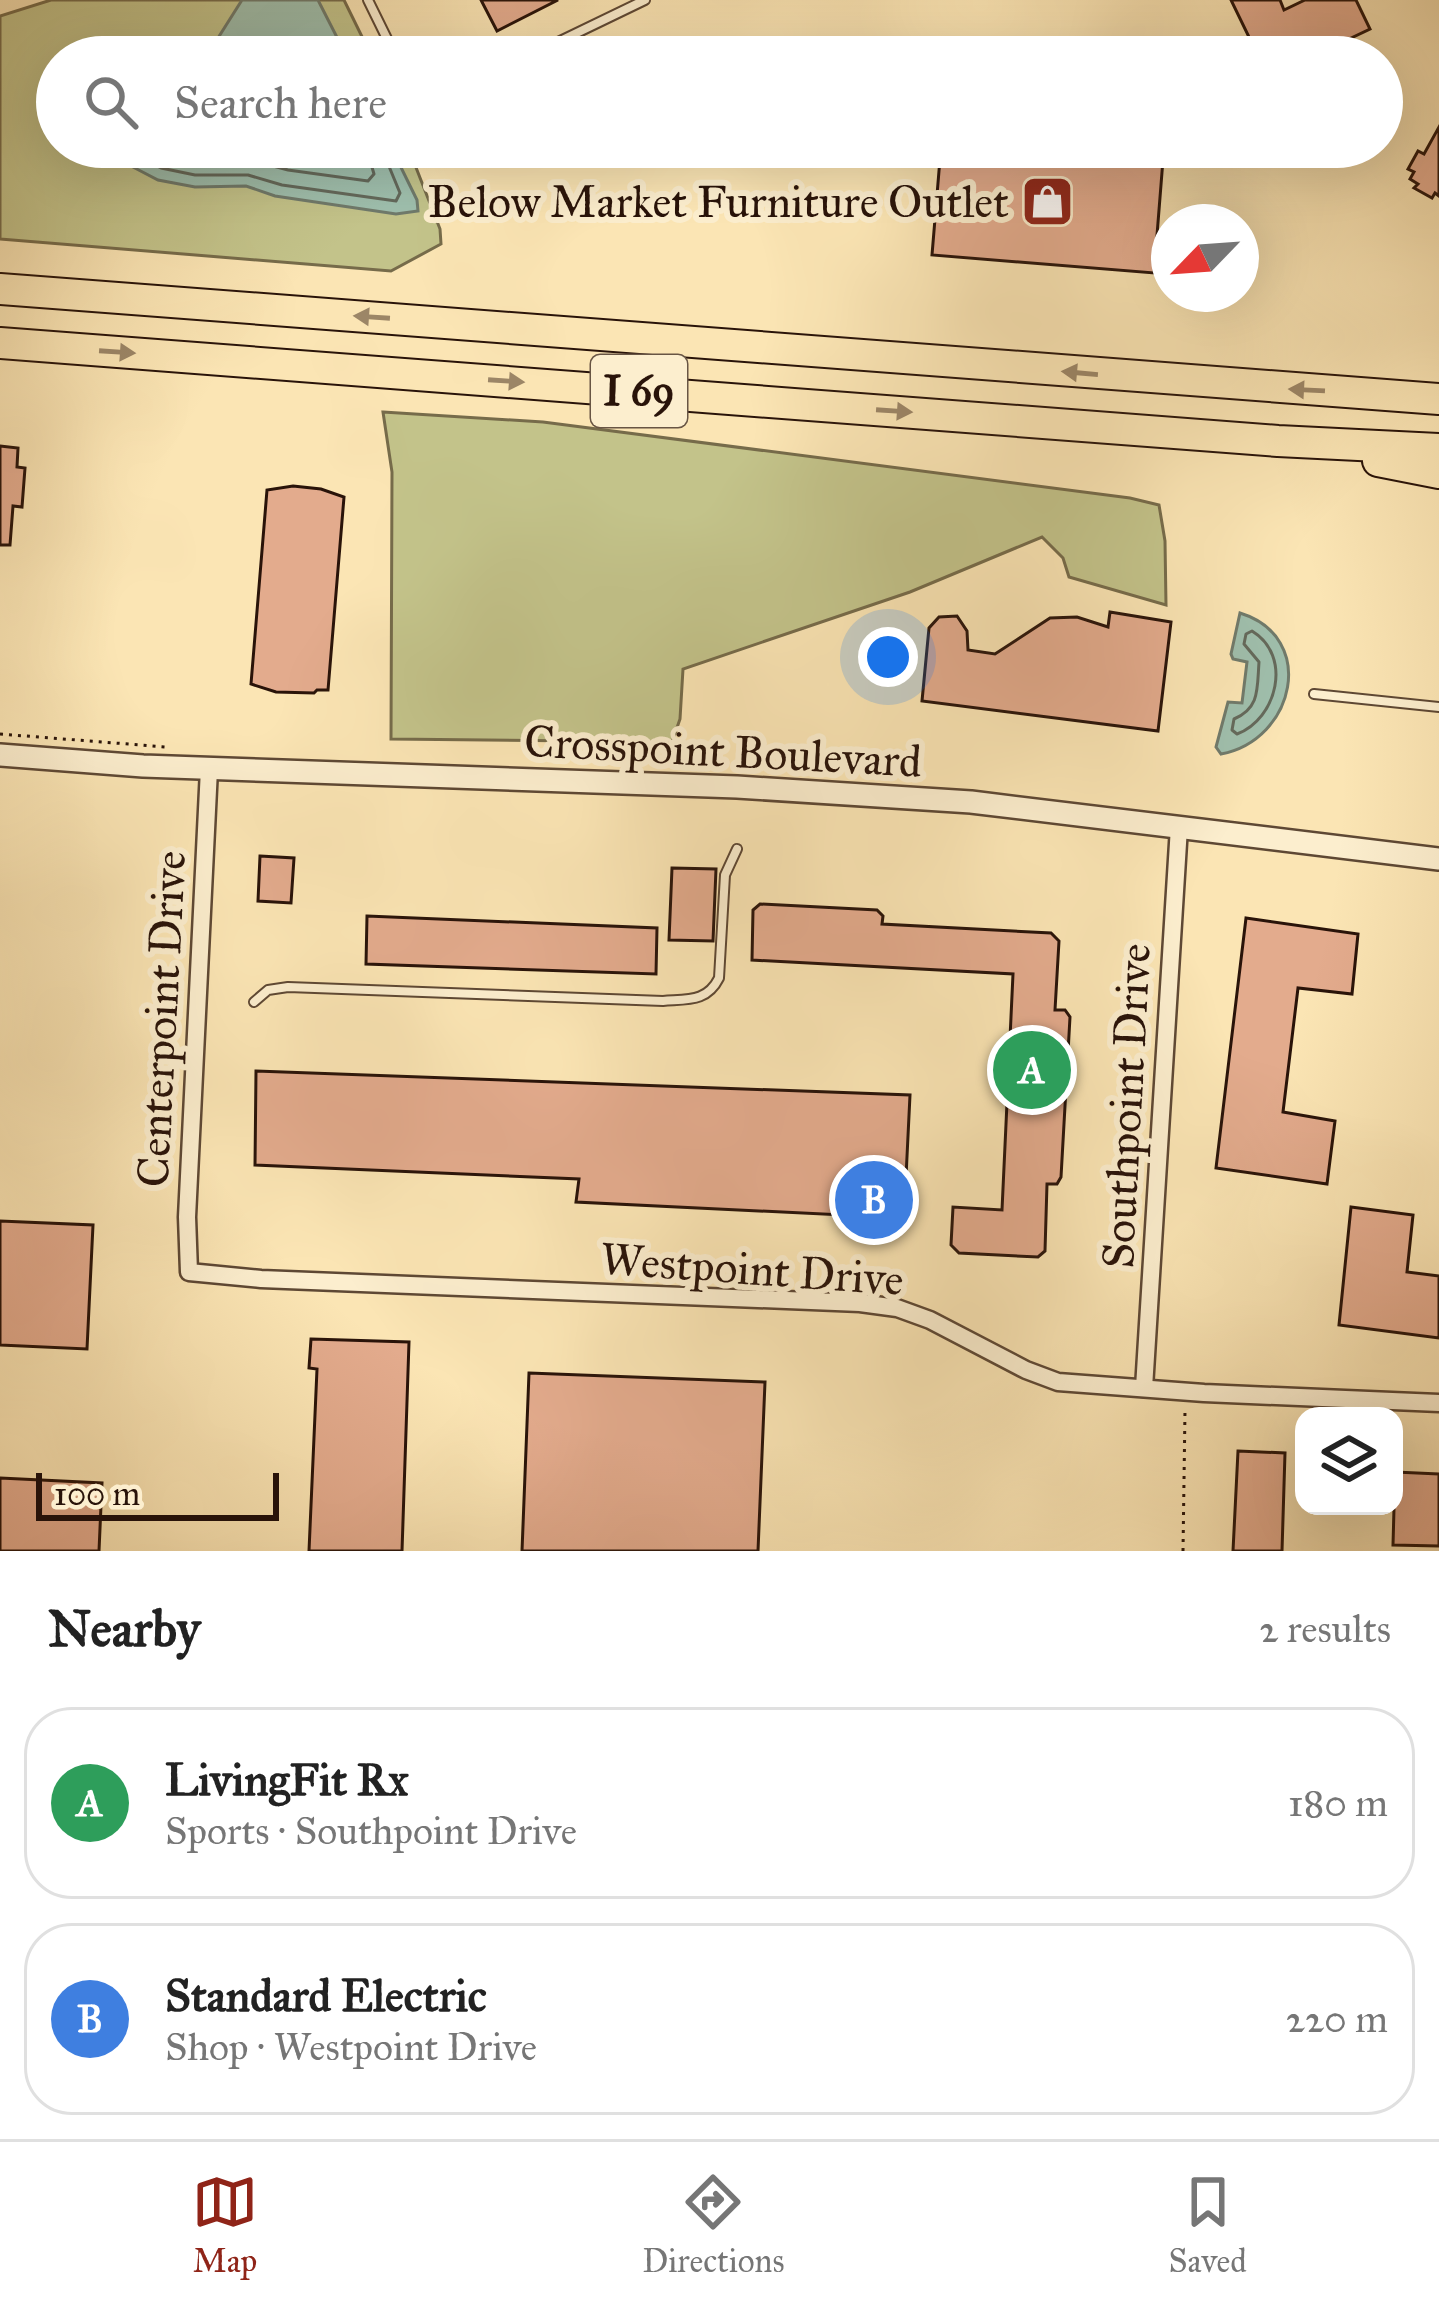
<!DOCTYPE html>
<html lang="en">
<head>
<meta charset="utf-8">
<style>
	:root { --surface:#fff; --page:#f2f2f2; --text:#222; --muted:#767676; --line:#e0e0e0; --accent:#8f2418 }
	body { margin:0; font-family:"IM FELL Great Primer",serif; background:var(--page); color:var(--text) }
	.controls { position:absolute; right:36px; bottom:36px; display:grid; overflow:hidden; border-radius:24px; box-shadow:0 12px 48px #0002 }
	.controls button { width:108px; height:108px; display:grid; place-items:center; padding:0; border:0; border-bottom:3px solid var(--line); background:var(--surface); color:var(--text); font:60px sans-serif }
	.compass { position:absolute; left:1151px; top:204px; width:108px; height:108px; border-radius:50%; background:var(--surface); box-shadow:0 12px 48px #0002; rotate:245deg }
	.scale { position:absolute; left:36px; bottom:30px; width:243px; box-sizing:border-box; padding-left:12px; border:6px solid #291309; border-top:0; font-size:33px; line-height:42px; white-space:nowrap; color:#291309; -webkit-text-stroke:9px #fceece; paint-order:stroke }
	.you { position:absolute; left:888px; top:657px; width:42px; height:42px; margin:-30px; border:9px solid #fff; border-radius:50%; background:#1a73e8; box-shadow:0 0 0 18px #1a73e833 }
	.badge { display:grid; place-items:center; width:78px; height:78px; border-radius:50%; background:var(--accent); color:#fff; font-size:39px; font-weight:700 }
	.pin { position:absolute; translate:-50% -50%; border:6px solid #fff; box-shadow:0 3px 12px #0006 }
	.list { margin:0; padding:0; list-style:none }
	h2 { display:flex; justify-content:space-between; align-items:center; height:156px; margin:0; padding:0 48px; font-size:51px }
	h2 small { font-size:39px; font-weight:400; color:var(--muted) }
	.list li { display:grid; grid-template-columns:78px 1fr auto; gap:36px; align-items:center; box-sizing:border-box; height:192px; margin:0 24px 24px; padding:0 24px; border:3px solid var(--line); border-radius:48px }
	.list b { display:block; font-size:45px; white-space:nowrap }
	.list p { margin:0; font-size:39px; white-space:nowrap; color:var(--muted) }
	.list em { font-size:39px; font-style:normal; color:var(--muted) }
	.icon { flex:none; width:66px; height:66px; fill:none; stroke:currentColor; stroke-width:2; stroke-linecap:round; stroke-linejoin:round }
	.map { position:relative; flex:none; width:1439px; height:1551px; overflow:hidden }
	.search { position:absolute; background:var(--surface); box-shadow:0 12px 48px #0002; left:36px; right:36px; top:36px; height:132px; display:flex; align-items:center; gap:30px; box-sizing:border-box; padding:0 42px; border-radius:66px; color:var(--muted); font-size:45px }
	.sheet { height:588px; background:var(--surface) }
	nav { display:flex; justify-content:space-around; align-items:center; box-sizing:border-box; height:168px; border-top:3px solid var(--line); background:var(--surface); font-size:33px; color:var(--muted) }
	nav a { display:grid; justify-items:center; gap:6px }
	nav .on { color:var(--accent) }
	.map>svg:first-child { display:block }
</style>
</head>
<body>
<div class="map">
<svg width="1439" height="1551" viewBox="0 0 1439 1551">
	<rect width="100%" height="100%" fill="#fbe5b4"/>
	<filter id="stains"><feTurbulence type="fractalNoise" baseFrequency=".00167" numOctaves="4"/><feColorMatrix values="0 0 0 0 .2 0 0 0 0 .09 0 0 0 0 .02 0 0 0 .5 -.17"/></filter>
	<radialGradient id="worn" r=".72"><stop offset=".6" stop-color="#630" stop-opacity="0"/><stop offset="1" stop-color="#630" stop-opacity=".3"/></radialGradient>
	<g fill="#c3c38a" stroke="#766b4a" stroke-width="3">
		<path d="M51,0H344L372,57H57V147H408L440,229L441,244L391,271L0,239V16Z"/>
		<path d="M383,412L543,422L1130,498L1159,505L1165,541L1166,605L1069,577L1063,558L1042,537L910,592L683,669L680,719L672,742L391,739L392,472Z"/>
	</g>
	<g fill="#9fbfad" stroke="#707a6b" stroke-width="3">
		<path d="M242,0H318L347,57H206Z"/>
		<path d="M121,147H391L417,200L418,211L396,214L275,196L246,186L195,187L158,180L131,166Z"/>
		<path d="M1240,613C1318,637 1295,740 1221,754L1216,747L1228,702L1242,703L1247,662L1233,659L1231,654Z"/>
	</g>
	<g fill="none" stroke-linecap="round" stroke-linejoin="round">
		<g stroke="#64695b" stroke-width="3">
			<path d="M134,147L140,157L161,168L195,175H248L282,185L396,201L400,193L381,147"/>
			<path d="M152,147L197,160H250L288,170L368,181L374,174L366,147"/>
			<path d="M1252,631C1293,656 1277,719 1237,734L1232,730L1234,719C1260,708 1257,689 1259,662L1244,644L1246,634Z"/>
		</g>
	</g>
	<g fill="#e3ab8d" stroke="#291309" stroke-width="3">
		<path d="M481,0H558L497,31Z"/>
		<path d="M1231,0H1280L1284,10L1305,0H1356L1370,29L1311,57H1240L1234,44L1249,37Z"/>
		<path d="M1439,127V196L1435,193L1432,198L1414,188L1418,184L1410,179L1414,172L1408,169L1418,151L1424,154Z"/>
		<path d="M941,147H1164L1154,273L932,255Z"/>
		<path d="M0,446L18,448L17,467L25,468L22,507L13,506L10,545H0Z"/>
		<path d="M293,486L321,489L344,497L328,690H317L314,693L276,692L251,684L267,490Z"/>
		<path d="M1110,612L1171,622L1158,731L922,701L929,628L939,617L957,616L967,631L968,650L995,654L1050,618L1077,617L1108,627Z"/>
		<path d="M260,856L294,858L291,903L258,901Z"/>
		<path d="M672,868L716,869L713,941L669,940Z"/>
		<path d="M760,904L877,910L883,916L882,924L1051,933L1059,941L1055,1010H1065L1070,1017L1061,1177L1057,1184H1047L1045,1251L1038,1257L959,1253L951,1245L953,1207L1002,1210L1013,974L752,960L753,910Z"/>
		<path d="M367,916L657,928L656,974L366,964Z"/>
		<path d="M1246,918L1358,934L1352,994L1298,988L1283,1112L1335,1121L1327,1184L1216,1168Z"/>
		<path d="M256,1071L910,1095L904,1218L576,1202L579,1179L255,1165Z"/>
		<path d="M1351,1207L1413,1215L1407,1272L1439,1276V1338L1339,1325Z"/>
		<path d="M0,1221L93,1225L87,1349L0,1345Z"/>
		<path d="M311,1339L409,1342L402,1551H309L317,1369L309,1368Z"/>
		<path d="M529,1373L765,1382L758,1551H522Z"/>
		<path d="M1238,1451L1285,1453L1282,1551H1233Z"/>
		<path d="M1395,1472L1439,1474V1546L1393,1545Z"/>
		<path d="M0,1478L102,1483L99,1551H0Z"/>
	</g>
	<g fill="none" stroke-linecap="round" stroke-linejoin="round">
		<defs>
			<g id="service">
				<path d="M368,0L396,57"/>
				<path d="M527,57L645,0"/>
				<path d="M1314,694L1439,707"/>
				<path d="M254,1002L268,990L288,987L663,1001C688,999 707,1002 719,978L725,875L737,849"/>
			</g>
			<g id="minor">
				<path d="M209,769L187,1217L189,1272L261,1279L860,1303L897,1308L930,1320L1026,1370L1058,1382L1204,1393L1439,1403"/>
				<path d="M1144,1388L1179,827"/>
			</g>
			<path id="tertiary" d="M0,755L143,766L737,787L971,802L1439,859"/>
			<g id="motorway">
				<path d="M0,289L1439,399"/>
				<path d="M0,343L1278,441L1439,449"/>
				<path d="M1378,461L1439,473"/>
			</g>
		</defs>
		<use href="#service" stroke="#5e4834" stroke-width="12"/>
		<use href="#minor" stroke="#5e4834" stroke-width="21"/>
		<use href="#tertiary" stroke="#5e4834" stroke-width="26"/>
		<use href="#motorway" stroke="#291309" stroke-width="34"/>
		<g stroke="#291309" stroke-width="3" stroke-dasharray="3 6" stroke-linecap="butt">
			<path d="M0,734L166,747"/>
			<path d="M1183,1551L1185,1410"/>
		</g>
		<use href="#service" stroke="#fceece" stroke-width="8"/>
		<use href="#minor" stroke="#fceece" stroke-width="16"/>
		<use href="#tertiary" stroke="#fceece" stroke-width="21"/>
		<use href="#motorway" stroke="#fbe5b4" stroke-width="30"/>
	</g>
	<defs><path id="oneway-solid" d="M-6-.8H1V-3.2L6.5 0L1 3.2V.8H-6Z" transform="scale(3)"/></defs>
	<g fill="#9c8667">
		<use href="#oneway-solid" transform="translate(372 317) rotate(-176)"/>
		<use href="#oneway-solid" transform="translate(117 352) rotate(4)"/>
		<use href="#oneway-solid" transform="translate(1080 373) rotate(-175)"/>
		<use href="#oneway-solid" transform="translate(506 381) rotate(4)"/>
		<use href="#oneway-solid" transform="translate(1307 390) rotate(-177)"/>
		<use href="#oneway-solid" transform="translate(894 411) rotate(4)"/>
	</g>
	<defs>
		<symbol id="shop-square" viewBox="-11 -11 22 22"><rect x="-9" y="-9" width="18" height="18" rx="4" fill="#8f2418" stroke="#fceece"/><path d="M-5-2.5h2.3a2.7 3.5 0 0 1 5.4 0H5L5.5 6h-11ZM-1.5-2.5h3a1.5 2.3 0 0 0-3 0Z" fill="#fff"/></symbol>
	</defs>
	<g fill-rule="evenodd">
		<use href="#shop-square" x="1018" y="172" width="59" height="59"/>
	</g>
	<g text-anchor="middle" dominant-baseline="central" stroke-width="12" stroke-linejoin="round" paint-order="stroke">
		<rect fill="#fceece" stroke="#685544" stroke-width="3" x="591" y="355" width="96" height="72" rx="9"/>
		<g font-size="42" font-weight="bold" fill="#291309">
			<text x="639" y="391">I 69</text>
		</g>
		<g font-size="45" fill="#291309" stroke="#fceece" text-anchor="end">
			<text x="1009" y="201">Below Market Furniture Outlet</text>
		</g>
		<g font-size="45" fill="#291309" stroke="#fceece">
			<text transform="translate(723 751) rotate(3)">Crosspoint Boulevard</text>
			<text transform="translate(161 1019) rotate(-87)">Centerpoint Drive</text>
			<text transform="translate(1126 1106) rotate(-87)">Southpoint Drive</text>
			<text transform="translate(752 1269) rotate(4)">Westpoint Drive</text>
		</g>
	</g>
	<rect width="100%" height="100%" filter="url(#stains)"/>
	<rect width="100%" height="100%" fill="url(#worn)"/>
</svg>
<div class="controls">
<button><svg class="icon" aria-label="layers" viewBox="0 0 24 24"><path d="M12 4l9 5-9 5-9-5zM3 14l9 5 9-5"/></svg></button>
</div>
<svg class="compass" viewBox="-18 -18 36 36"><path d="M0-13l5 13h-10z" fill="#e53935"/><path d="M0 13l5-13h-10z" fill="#767676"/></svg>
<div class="scale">100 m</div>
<div class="you"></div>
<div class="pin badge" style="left:1032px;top:1070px;background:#2e9e5b">A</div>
<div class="pin badge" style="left:874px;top:1200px;background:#3f7fe0">B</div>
<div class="search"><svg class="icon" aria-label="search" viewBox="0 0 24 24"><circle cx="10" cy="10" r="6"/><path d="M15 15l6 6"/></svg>Search here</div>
</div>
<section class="sheet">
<h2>Nearby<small>2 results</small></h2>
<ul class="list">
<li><span class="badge" style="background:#2e9e5b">A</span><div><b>LivingFit Rx</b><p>Sports · Southpoint Drive</p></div><em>180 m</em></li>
<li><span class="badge" style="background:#3f7fe0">B</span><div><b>Standard Electric</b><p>Shop · Westpoint Drive</p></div><em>220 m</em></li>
</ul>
</section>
<nav>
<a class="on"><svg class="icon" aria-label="map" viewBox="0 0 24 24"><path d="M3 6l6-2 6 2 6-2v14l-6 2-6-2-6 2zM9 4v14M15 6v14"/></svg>Map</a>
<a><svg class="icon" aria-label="directions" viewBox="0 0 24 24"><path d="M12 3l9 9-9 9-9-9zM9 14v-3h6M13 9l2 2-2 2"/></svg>Directions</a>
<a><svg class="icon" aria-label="saved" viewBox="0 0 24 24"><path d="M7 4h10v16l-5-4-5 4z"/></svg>Saved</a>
</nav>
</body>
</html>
